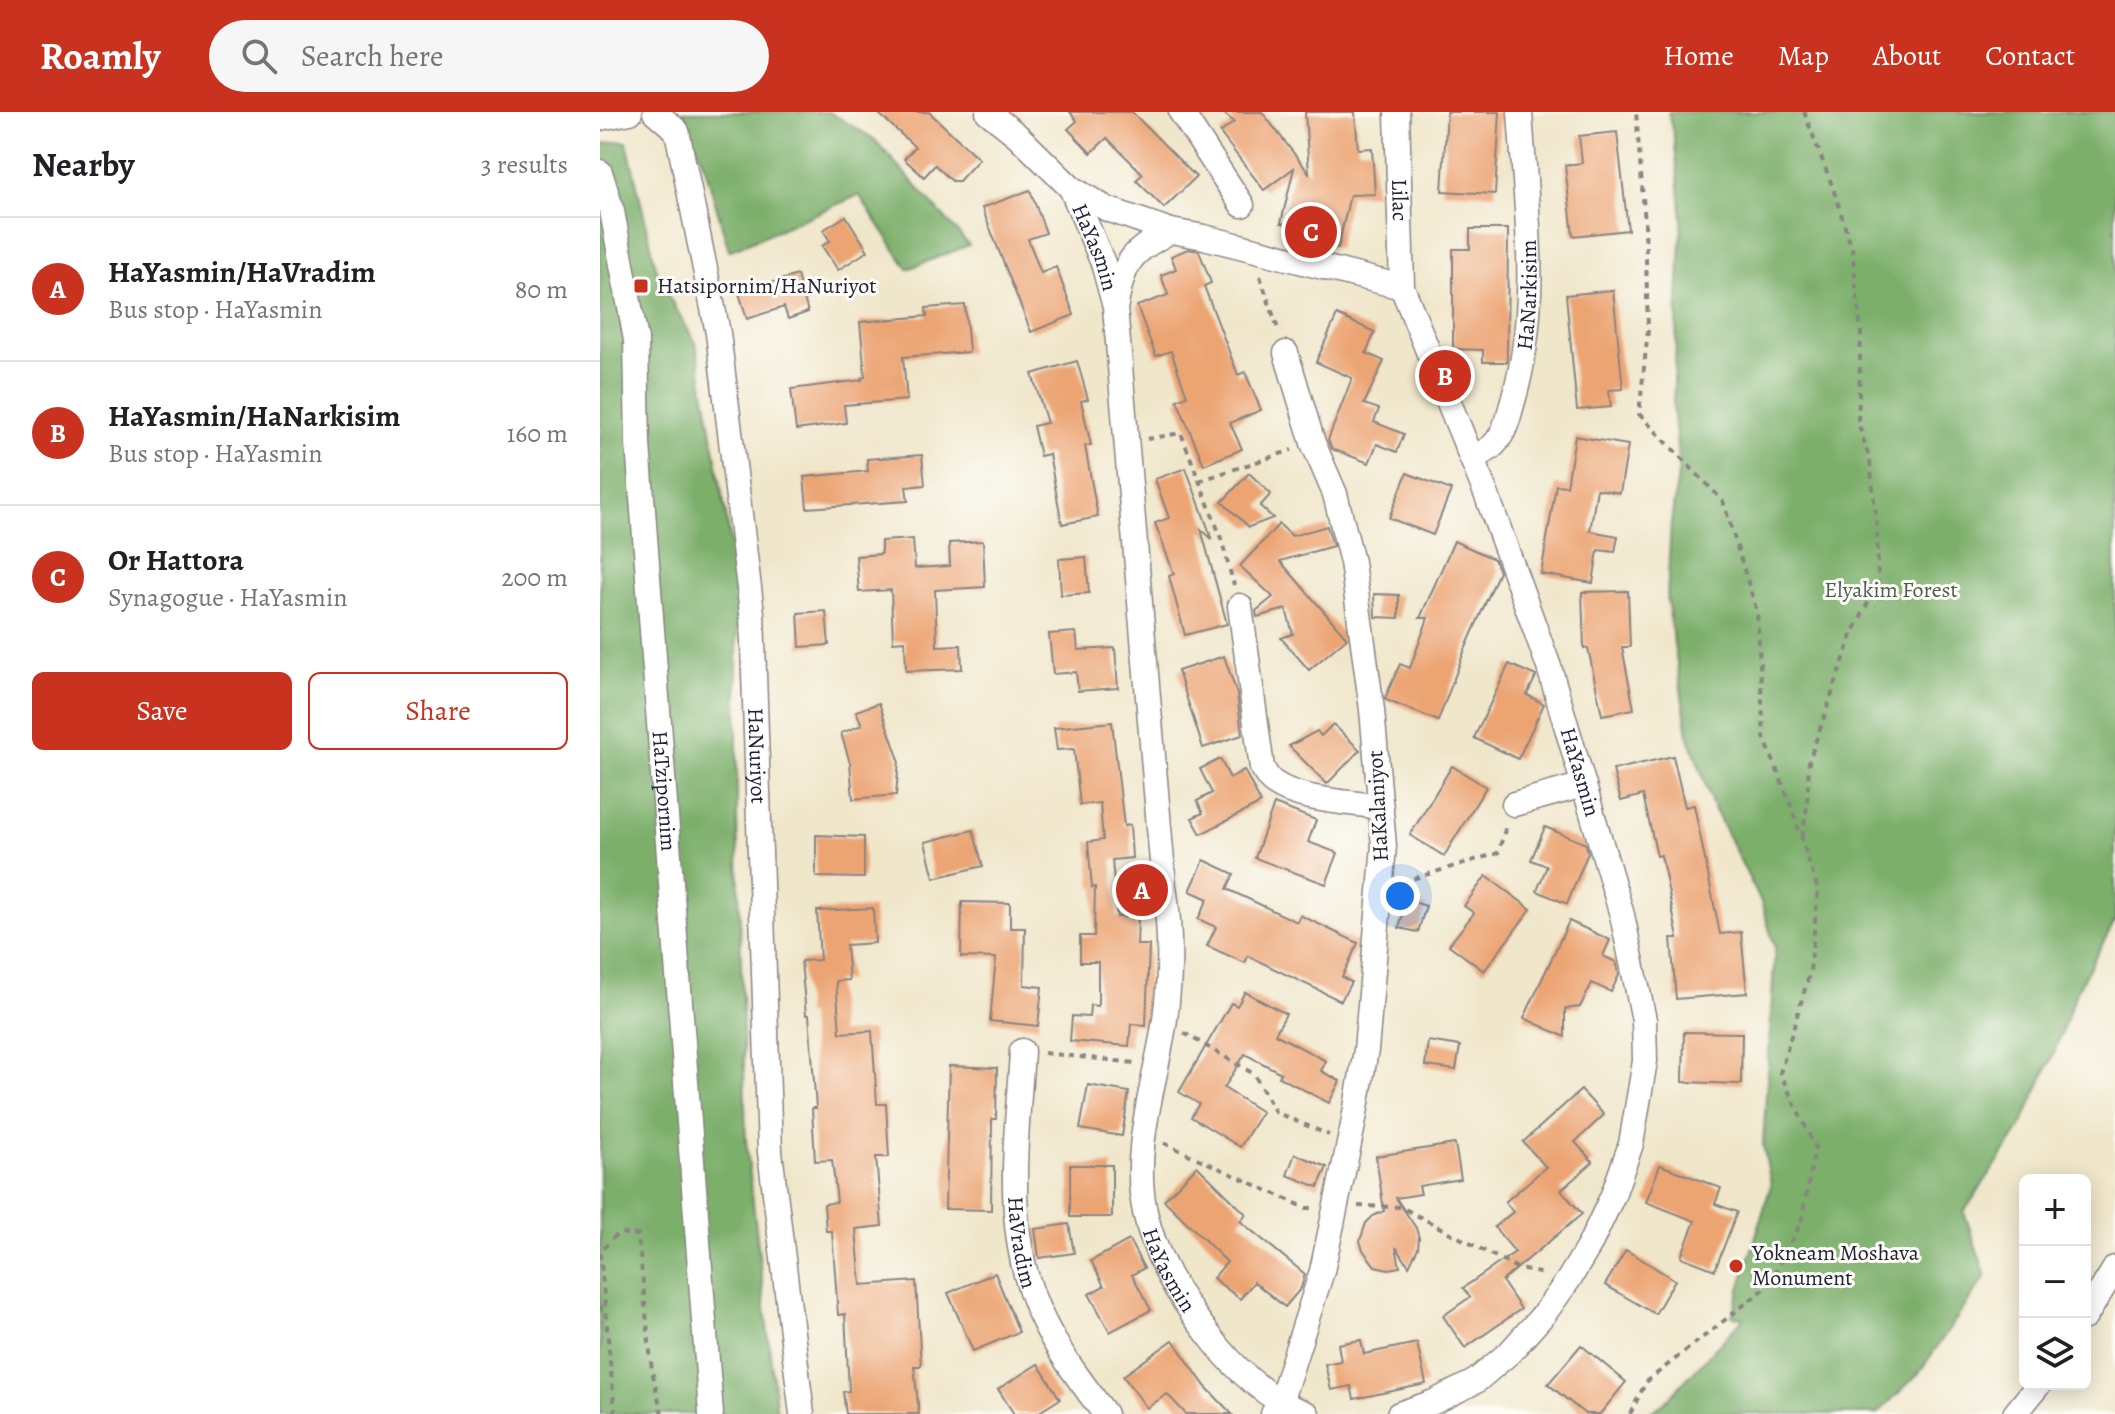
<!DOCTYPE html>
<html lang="en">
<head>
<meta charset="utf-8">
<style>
	:root { --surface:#fff; --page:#f6f6f6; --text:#202124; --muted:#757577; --line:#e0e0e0; --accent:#c8321e }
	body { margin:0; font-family:Alegreya,serif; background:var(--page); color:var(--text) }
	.controls { position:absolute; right:24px; bottom:24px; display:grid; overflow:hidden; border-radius:12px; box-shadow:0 4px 20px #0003 }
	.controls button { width:72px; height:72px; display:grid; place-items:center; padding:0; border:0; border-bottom:2px solid var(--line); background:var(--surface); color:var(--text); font:40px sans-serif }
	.you { position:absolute; left:800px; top:784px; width:28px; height:28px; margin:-20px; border:6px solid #fff; border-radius:50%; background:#1a73e8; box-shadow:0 0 0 12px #1a73e833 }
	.badge { display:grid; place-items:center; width:52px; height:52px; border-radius:50%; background:var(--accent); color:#fff; font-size:26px; font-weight:700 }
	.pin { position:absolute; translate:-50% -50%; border:4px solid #fff; box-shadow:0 2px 8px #0006 }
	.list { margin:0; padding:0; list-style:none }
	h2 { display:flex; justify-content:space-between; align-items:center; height:104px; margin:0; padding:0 32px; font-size:34px }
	h2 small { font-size:26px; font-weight:400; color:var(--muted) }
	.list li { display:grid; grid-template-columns:52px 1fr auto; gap:24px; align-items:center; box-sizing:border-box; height:144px; padding:0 32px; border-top:2px solid var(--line) }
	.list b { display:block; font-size:30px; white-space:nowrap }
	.list p { margin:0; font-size:26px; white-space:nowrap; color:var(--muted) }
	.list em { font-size:26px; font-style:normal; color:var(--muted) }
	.actions { display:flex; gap:16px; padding:24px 32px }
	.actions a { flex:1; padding:18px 0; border:2px solid var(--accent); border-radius:12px; text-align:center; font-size:28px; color:var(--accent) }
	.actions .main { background:var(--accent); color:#fff }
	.icon { flex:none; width:44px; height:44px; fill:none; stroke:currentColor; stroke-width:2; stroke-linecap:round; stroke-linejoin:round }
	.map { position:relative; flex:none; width:1515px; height:1302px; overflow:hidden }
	header { display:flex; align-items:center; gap:48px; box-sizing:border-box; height:112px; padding:0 40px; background:var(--accent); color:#fff }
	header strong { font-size:38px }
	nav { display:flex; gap:44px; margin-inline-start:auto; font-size:28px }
	.search { width:560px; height:72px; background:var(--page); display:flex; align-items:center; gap:20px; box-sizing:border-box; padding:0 28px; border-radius:44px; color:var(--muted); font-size:30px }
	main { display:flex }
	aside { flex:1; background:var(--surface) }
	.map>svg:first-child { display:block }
</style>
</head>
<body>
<header>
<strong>Roamly</strong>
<div class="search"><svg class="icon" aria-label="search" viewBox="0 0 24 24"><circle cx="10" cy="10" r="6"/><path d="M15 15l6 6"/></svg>Search here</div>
<nav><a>Home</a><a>Map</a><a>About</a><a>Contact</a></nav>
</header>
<main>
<aside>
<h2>Nearby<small>3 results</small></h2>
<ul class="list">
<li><span class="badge">A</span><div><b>HaYasmin/HaVradim</b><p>Bus stop · HaYasmin</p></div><em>80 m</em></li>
<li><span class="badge">B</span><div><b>HaYasmin/HaNarkisim</b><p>Bus stop · HaYasmin</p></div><em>160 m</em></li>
<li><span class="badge">C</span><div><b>Or Hattora</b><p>Synagogue · HaYasmin</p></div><em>200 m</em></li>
</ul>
<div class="actions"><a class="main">Save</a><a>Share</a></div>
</aside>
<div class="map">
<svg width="1515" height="1302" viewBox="0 0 1515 1302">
	<rect width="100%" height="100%" fill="#fdfcf7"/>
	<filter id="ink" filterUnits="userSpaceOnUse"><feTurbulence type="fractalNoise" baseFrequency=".0125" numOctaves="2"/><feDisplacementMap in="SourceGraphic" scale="16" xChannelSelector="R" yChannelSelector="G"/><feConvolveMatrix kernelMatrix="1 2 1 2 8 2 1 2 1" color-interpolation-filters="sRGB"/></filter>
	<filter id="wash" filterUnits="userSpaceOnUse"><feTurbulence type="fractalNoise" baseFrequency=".006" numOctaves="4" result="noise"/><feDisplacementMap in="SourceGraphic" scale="32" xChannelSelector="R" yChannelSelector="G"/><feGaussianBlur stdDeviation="1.8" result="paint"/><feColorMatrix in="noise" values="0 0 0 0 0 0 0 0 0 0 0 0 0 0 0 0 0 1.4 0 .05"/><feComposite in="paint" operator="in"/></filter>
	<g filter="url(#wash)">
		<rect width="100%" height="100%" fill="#f0e6ca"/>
		<g fill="#7caf6a" stroke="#4f6852" stroke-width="2">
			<path d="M82,0H229L274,27L369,133L308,157L259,83L129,139L105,55Z"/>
			<path d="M1068,0H1515V809L1477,878L1454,941L1420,1017L1364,1100L1386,1164L1318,1262L1277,1302H1047L1064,1291L1144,1206L1132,1204L1171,1073L1163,1033L1175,836L1162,792L1112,692L1088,622L1067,487L1071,410L1079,357L1073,294L1082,108L1074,25Z"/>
			<path d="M22,29L27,30L59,168L96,231L137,466V704L146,1028L177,1302H0V32Z"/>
		</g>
		<g id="blocks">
			<g fill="#eca473">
				<path d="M277,0H329L379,47L359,69H352L335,53L324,65L304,47L315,35Z"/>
				<path d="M470,0H532L596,65L564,96L536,68L543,62L507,26L491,41L468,17L477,9Z"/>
				<path d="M622,0H662L709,61L705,0H755L758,37L772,36L775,82L750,83L738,136L690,126L692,113L681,111L694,56L664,78L620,21L634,10Z"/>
				<path d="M847,0H900L895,82L842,79Z"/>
				<path d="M1017,20L1028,118L973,124L965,53L982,51L979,24Z"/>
				<path d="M430,78L446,121L428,127L441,161L456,155L474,203L431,220L382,96Z"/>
				<path d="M246,104L268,139L238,158L222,134L230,129L223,118Z"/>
				<path d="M870,117H908L907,250H883V238L853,237V137H870Z"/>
				<path d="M588,137L599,139L611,171L604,174L638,263L645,260L661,298L630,311L642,337L604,353L577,288L587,284L571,239L556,244L537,194L568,183L561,163L576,157L571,144Z"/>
				<path d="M197,163L208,200L188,207L184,195L147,207L139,181Z"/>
				<path d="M1013,178L1023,277L1009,278L1011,295L977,298L966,183Z"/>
				<path d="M365,193L369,240L303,245L307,288L244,293L246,311L196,318L191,277L262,268L261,266L265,265L260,210L327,204L326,196Z"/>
				<path d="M737,203L775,220L766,241L784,249L764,292L779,297L774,310L804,322L797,340L777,332L769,351L732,337L728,328L752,266L716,250Z"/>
				<path d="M477,249L488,287L481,289L491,333L485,334L498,405L462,412L449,342L440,344L433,314L447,311L432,262Z"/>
				<path d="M975,324L1028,333L1020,381L997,377L990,419L1018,424L1015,440L998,438L993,471L941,462L956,373L967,374Z"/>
				<path d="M322,343L325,373L306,375L308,389L207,396L204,365L268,359L267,347Z"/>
				<path d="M586,356L612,427L601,417L627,512L585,523L569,464L574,462L555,411L569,406L555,367Z"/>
				<path d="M649,361L671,382L660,394L673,406L649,415L622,390Z"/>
				<path d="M807,361L851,378L833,423L789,406Z"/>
				<path d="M679,412L692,424L727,414L733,434L680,449L747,526L709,558L681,526L693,522L686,497L657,505L656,499L673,485L640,454Z"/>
				<path d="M313,427L315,456L350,454L349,431L383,429L385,475L335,478L337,534L361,533L362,557L306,559L305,529L293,530L291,478L259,480L256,444L281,442V429Z"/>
				<path d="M854,429L894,447L899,460L864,540L838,609L786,588L785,586L800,552L810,556L828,506H820Z"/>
				<path d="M486,445L489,481L461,483L459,447Z"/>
				<path d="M1028,479L1030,535H1022L1034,597L1002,603L988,536H984L982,480Z"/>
				<path d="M774,482L799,483V506L775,505Z"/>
				<path d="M226,499L229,533L200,535L198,501Z"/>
				<path d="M476,520L478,538L515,536L518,576L478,579L476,560L453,562L449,522Z"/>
				<path d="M624,544L637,582L642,623L603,636L578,559Z"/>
				<path d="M909,552L936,564L927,583L944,592L918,647L874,626Z"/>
				<path d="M279,591L299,648L296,683L253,687L250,651L241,621L262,613L256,599Z"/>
				<path d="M512,610L524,714L530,713L532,746L512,748L517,805H538L537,833H549L546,914L531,912L529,934L470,929L472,904L489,905L490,893L498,894V850H480V824H494L495,775L492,776L488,730L503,728L500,691L480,693L474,637L457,638L454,616Z"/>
				<path d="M733,612L760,638L727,672L689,634L717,619L721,624Z"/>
				<path d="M1073,644L1085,695L1094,693L1120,822L1141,820L1147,881L1076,887L1071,826H1078L1061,743L1057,744L1043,683L1021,689L1013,658Z"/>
				<path d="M620,647L630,666L644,658L661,691L601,722L592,706L603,701L597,689L612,681L600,657Z"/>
				<path d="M852,654L886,675L844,744L810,723Z"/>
				<path d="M674,692L716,708L708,730L738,741L726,772L655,746Z"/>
				<path d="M945,715L986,732L988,741L967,792L937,779L947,754L931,748Z"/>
				<path d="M373,718L383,754L334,766L325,730Z"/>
				<path d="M216,723L264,725V766L216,765Z"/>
				<path d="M604,748L634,762L627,777L697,810L700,803L758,831L742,865L751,870L741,889L648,844L645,851L607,834L616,815L598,807L608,787L590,779Z"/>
				<path d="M886,764L931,797L884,859L849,833L874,801L864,794Z"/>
				<path d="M807,788L826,794L818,820L799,816Z"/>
				<path d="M362,790L410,791V816H425L424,873L442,875L438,914L390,909L396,846L361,845Z"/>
				<path d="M273,796L275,831L246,833L249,868L236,869L240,921L272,919L277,992H286L289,1045H276L282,1114L256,1117L261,1173L316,1169L321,1254H314L319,1302H246L243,1280L249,1279L245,1202L238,1203L232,1119H226L224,1092L237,1090L232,1048L215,1049L212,996H216L209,903H206L201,849L220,848L217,799Z"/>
				<path d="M969,809L1010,828L1003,844L1016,850L1019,863L1011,880L992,871L980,895L965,897V925L924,906Z"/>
				<path d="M645,880L686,902L675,922L726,949L721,959L740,969L729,991L679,965L681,961L645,942L624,976L662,1000L640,1035L591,1005L599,992L579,980L631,891L637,894Z"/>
				<path d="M1084,920L1142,921L1141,972L1083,970Z"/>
				<path d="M828,929L860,934L856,958L825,954Z"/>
				<path d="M349,954L397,956L396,1007H392L391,1098L345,1097Z"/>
				<path d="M488,973L529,980L522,1024L480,1017Z"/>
				<path d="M981,978L1004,1003L975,1030L993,1050L961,1078L982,1102L902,1169L921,1197L865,1236L843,1204L870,1185L863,1176L915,1140L894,1115L913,1100L905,1090L946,1055L923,1030Z"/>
				<path d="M855,1032L861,1067L819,1074L821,1082L796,1086L816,1116L819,1126L818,1136L809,1154L796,1135L800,1155L789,1157L775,1154L763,1138L760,1129L766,1111L773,1104L784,1099L776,1044Z"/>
				<path d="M695,1042L727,1055L718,1075L687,1063Z"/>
				<rect x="470" y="1053" width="42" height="52"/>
				<path d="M1060,1053L1121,1076L1115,1092L1137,1100L1115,1158L1081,1145L1095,1109L1046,1090Z"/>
				<path d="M597,1054L646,1102L640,1109L705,1162L701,1176L685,1195L654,1170L640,1187L613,1166L627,1150L564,1088Z"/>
				<path d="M469,1112L474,1141L439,1146L435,1117Z"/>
				<path d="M529,1128L544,1156L532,1163L551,1198L510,1220L489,1182L504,1174L491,1149Z"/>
				<path d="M1026,1138L1075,1168L1055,1202L1005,1173Z"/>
				<path d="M395,1161L419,1220L373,1239L348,1181Z"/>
				<path d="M573,1228L605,1274L632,1302H586L567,1282L547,1296L523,1264Z"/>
				<path d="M761,1228L764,1242L817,1231L826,1272L754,1287L751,1274L731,1278L725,1252L741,1249L738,1232Z"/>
				<path d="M981,1233L1026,1270L1000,1302H985L948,1272Z"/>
				<path d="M438,1252L460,1287L436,1302H414L398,1277Z"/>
			</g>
		</g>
	</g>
	<g filter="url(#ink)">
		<use href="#blocks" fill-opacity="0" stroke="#898482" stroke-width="2"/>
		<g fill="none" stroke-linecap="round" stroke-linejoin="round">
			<defs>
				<g id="minor">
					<path id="s1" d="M55,0L77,19L118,221L152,501L170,1040L202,1302"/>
					<path d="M388,0L418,24L471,76L507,97L571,119L604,125L802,175"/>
					<path d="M581,0L642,93"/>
					<path id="s2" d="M797,0L802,175L887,384L949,555L1022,803L1044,908L1045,949L1031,1032L1013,1083L989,1134L969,1167L944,1202L910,1240L876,1269L834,1290L799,1302"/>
					<path d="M0,6L30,0"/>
					<path id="s3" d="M0,60L12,99L36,228L38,332L111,1302"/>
					<path id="s4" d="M471,76L503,151L515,195L564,774C571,819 571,862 565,907C556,971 531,1036 545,1100C555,1145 577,1182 605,1218C631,1253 665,1287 707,1302"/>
					<path d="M516,192C524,148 532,139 571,119"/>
					<path id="s5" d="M871,345C881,342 891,338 897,329C906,318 909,303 913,289C941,194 926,97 920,0"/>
					<path d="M640,494L662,656C665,661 669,668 674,671C699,689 751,690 781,695"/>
					<path d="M914,692L984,673"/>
					<path id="s6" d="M422,939C417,1029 401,1126 444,1210C460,1243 483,1272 505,1302"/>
					<path d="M1485,1205L1515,1156"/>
					<path d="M673,1302L680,1291L722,1159L753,1013L766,938L784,734L772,598L752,450L735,382L713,331L686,241"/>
					<path d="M1415,1302L1439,1272"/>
				</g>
			</defs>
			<use href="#minor" stroke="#898482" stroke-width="27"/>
			<g stroke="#898482" stroke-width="4" stroke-dasharray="6 6" stroke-linecap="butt">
				<path d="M660,164L679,220"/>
				<path d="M547,327L581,321L620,423L634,473"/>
				<path d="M599,369L692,338"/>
				<path d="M1202,725L1207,695L1209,649L1252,523L1278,470L1277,415L1270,349L1258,310L1261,221L1252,137L1233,76L1204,0"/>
				<path d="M802,770L898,741L907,711"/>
				<path d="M584,921L654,962L675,1000L729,1023"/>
				<path d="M444,941L535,951"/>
				<path d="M564,1031L706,1096H713"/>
				<path d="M758,1094L801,1095L919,1157L945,1162"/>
				<path d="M15,1302L0,1140L18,1121L38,1123L52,1259L62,1302"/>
				<path d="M1030,1302L1046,1270L1168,1174L1201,1111L1215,1035L1180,961L1210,860L1218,778L1190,691L1164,625L1157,500L1123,389L1039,302L1048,218L1045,111L1036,0"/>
			</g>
			<use href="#minor" stroke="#fff" stroke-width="24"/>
		</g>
	</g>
	<g fill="#c8321e" stroke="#fdfcf7" stroke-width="3">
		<rect x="33" y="166" width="16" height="16" rx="4"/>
		<circle cx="1136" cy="1154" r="8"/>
	</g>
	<g text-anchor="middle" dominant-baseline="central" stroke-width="6" stroke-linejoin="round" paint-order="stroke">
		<g font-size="22" fill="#22223b" stroke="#fdfcf7">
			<text stroke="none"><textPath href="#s2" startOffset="88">Lilac</textPath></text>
			<text stroke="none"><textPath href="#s4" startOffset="64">HaYasmin</textPath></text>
			<text stroke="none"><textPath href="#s5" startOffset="182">HaNarkisim</textPath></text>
			<text stroke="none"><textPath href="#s1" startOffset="660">HaNuriyot</textPath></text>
			<text stroke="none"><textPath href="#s2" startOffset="692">HaYasmin</textPath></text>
			<text stroke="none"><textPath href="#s3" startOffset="624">HaTzipornim</textPath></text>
			<text transform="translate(778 694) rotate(-93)">HaKalaniyot</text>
			<text stroke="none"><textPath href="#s6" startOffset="192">HaVradim</textPath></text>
			<text stroke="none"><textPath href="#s4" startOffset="1100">HaYasmin</textPath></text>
		</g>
		<g font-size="22" fill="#22223b" stroke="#fdfcf7" text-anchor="start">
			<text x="57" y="174">Hatsipornim/HaNuriyot</text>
			<text x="1152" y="1141">Yokneam Moshava<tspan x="1152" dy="25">Monument</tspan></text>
		</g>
		<g font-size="22" fill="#4c5d51" stroke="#fdfcf7">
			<text x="1291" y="478">Elyakim Forest</text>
		</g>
	</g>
</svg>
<div class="controls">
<button>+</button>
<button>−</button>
<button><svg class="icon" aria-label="layers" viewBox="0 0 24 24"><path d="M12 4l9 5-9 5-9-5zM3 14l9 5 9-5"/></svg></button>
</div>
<div class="you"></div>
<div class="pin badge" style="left:542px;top:778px">A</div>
<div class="pin badge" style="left:845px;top:264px">B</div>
<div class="pin badge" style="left:711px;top:120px">C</div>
</div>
</main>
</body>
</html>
